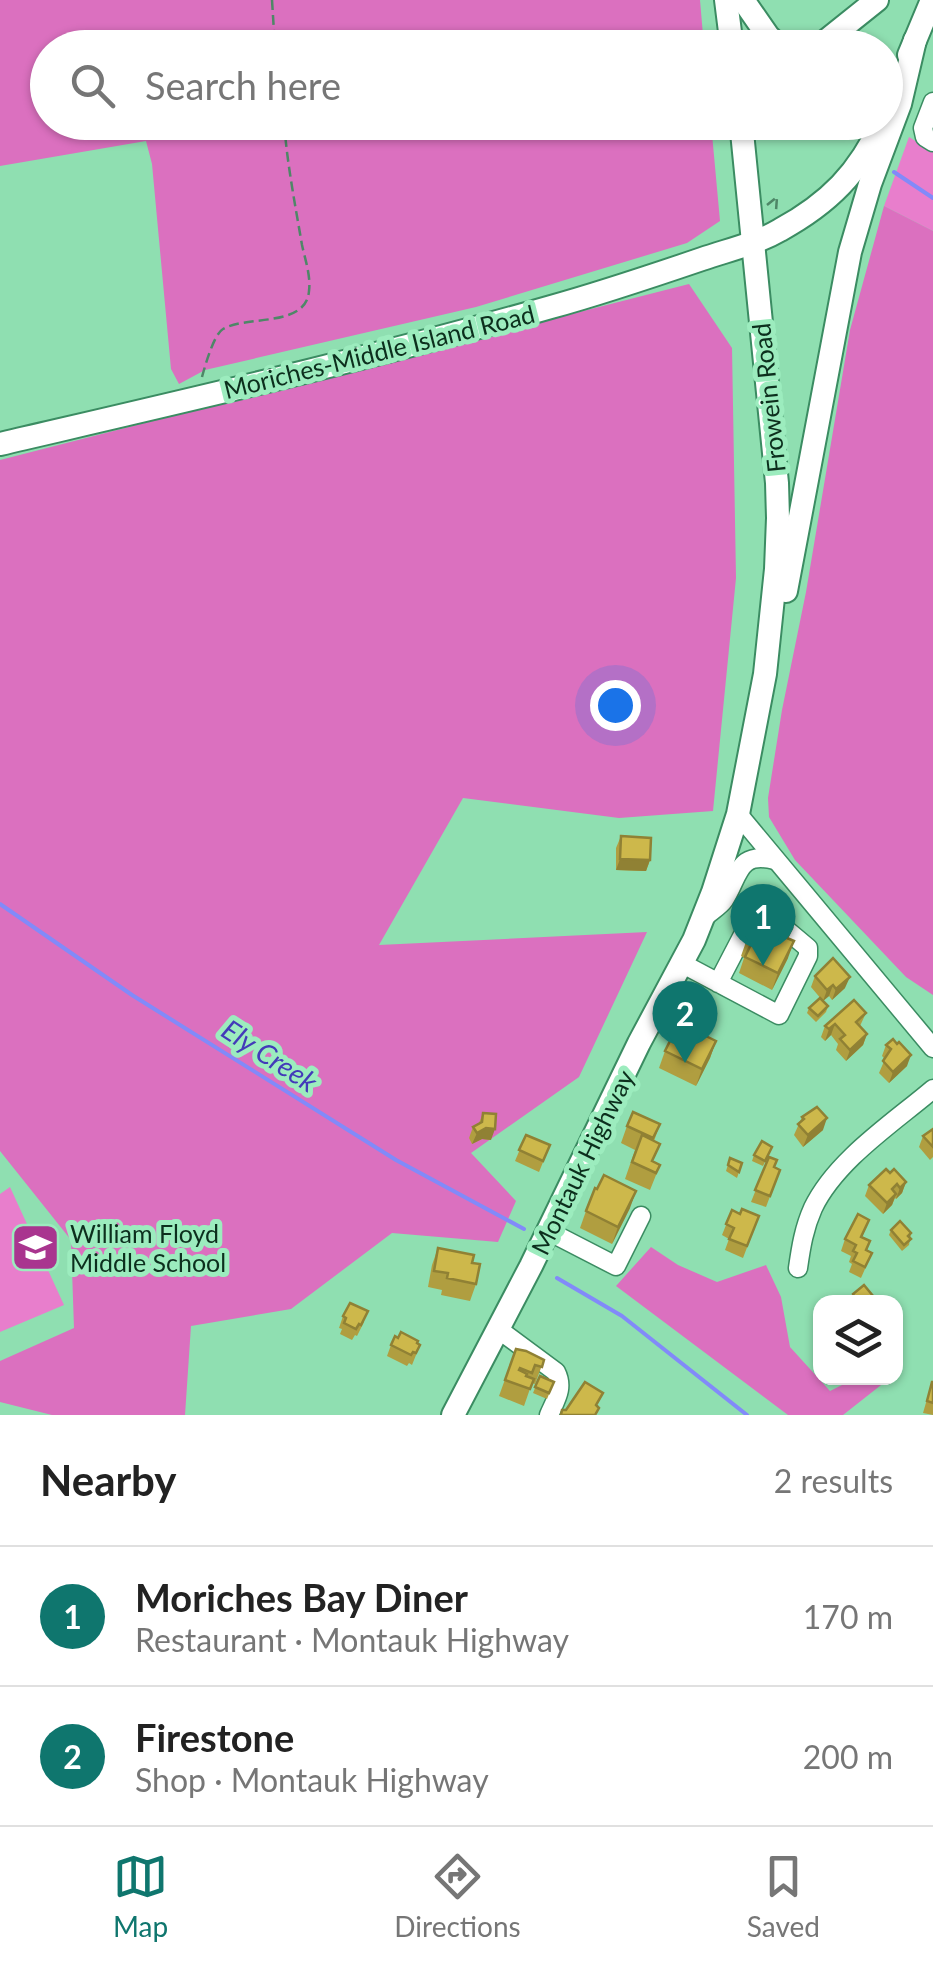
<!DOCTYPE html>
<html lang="en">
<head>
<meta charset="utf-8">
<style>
	:root { --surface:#fff; --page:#f2f2f2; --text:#222; --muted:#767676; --line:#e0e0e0; --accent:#0f766e }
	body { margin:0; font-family:Lato,sans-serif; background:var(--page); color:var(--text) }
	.controls { position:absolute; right:30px; bottom:30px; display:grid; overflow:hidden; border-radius:20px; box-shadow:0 2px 8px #0004 }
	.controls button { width:90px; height:90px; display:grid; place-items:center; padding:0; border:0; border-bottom:2px solid var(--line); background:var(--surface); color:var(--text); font:50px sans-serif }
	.you { position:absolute; left:615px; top:705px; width:35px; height:35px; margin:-25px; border:8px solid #fff; border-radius:50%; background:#1a73e8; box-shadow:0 0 0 15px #1a73e833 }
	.badge { display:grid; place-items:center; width:65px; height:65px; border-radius:50%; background:var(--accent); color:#fff; font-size:32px; font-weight:700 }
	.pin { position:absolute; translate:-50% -82px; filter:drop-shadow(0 2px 5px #0008) }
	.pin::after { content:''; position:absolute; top:52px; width:35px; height:30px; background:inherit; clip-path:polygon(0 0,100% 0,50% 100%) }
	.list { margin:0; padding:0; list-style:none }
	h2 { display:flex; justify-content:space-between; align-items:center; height:130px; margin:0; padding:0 40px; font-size:42px }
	h2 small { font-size:32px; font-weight:400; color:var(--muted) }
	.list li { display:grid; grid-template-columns:65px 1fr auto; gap:30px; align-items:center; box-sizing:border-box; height:140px; padding:0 40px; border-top:2px solid var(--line) }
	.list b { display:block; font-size:38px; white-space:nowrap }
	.list p { margin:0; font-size:32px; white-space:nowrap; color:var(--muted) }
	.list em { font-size:32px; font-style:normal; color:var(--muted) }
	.icon { flex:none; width:55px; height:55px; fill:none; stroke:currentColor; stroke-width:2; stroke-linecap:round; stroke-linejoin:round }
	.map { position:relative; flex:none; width:933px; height:1415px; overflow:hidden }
	.search { position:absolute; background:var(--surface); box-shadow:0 2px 8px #0004; left:30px; right:30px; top:30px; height:110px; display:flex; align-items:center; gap:25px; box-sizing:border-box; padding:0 35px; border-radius:55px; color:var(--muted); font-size:38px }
	.sheet { height:410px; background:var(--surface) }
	nav { display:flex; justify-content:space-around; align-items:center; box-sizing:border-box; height:140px; border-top:2px solid var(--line); background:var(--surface); font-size:28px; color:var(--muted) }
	nav a { display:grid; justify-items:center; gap:5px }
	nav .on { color:var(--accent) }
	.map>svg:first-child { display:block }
</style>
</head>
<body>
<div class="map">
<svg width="933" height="1415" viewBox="0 0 933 1415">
	<rect width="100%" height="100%" fill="#8fdfb1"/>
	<g fill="#e87ecc">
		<path d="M909,137L933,152V231L884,206Z"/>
		<path d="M10,1187L64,1305L0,1332V1194Z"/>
	</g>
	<g fill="#db70bf">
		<path d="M0,0H700L704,47L48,48V122L711,123L720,221L687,243L476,307L205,370L179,384L171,369L152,164L146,141L0,166Z"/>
		<path d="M884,206L933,231V995L906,977L795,860L769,817L768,798L782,710L806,592L850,330Z"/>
		<path d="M689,284L732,348L736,578L713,811L619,818L463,798L379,945L647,932L579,1077L471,1153L516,1201L498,1242L392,1233L291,1309L191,1326L185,1415H52L0,1402V1361L74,1328L71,1240L0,1151V460Z"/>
		<path d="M651,1247L678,1265L717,1282L766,1265L781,1297L790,1347L830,1391L856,1378H890L843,1415H788L616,1286Z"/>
	</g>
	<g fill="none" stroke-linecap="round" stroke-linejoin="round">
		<g stroke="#828af9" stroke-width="4">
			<path d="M894,172L933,198"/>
			<path d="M0,904L132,995L396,1160L524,1229"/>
			<path d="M557,1278L622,1316L747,1415"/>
		</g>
		<defs>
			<g id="minor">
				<path d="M933,102L923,128L925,137L933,142"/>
				<path d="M738,814L933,1048"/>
				<path d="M706,916C711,911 720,906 724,900C740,875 737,851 775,860"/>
				<path d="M681,963L779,1015L808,956V948L758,906L718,983"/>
				<path d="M548,1231L616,1266L641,1216"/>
				<path d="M798,1268C801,1247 804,1228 813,1208C836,1160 893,1123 933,1089"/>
				<path d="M498,1329L556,1372C564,1388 556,1399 549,1415"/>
			</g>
			<g id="major">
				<path d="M726,0L732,48"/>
				<path d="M743,0L768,36L781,48"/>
				<path d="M817,48L877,0"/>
				<path d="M909,55L932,0"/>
				<path d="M0,444C184,401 369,359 551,307C602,293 652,276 702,259C728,250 756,244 780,230C829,203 859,173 882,122"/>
				<path d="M786,591L850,252L870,184L900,104L915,40"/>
				<path d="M453,1415L531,1266L639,1043L694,940L713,892L738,814L765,674L776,569L778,518L777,483L741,122"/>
			</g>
		</defs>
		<use href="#minor" stroke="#3b8c62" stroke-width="21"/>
		<use href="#major" stroke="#3b8c62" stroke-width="26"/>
		<g stroke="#4e8767" stroke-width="2.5" stroke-dasharray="10 5" stroke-linecap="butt">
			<path d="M272,0L275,48"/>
			<path d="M151,138L222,122"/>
			<path d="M767,205L777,197L776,211"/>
			<path d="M202,377C205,366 214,334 223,329C246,315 306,328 309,291C311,276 305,259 302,245C295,204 287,163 284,122"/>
		</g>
		<use href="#minor" stroke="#fff" stroke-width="18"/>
		<use href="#major" stroke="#fff" stroke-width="22"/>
	</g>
	<g fill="#b09e40">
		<path d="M621,836L650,860L646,871L616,870V848Z"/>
		<path d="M778,926L792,928L788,939V958L772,990L739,973L744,958L741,956L747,939Z"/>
		<path d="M815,976L845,988L832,1000L829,996L823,1001L828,1006L826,1012L816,1022L807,1013L809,1008L822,1000L811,987Z"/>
		<path d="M866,1013L860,1026L867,1034L863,1045L846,1061L836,1050L838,1044L831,1035L825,1041L821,1037L825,1026Z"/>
		<path d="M716,1041L710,1058L696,1086L659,1068L665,1051Z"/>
		<path d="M886,1045L907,1066L889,1083L879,1073L885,1059L882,1056Z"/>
		<path d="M483,1113L491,1140L482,1139L472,1144L469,1138L473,1127L479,1123Z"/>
		<path d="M802,1117L823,1130L803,1147L794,1135Z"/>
		<path d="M660,1124L654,1141L653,1162L660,1165L650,1190L625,1179L635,1150L621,1143L627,1126Z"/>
		<path d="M933,1129V1157L930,1160L919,1147L923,1136Z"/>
		<path d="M526,1135L550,1145L539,1172L515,1161Z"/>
		<path d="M772,1147L763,1166L752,1161L754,1155Z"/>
		<path d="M769,1157L774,1167L780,1170L766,1207L751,1202Z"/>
		<path d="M730,1158L742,1163L737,1178L726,1171Z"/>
		<path d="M890,1173L906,1182L902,1193L896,1199L895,1198L892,1205L883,1214L865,1196L869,1185Z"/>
		<path d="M630,1208L612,1244L580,1228L586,1211Z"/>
		<path d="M732,1210L740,1214L759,1216L743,1258L725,1250L729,1239L722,1235Z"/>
		<path d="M869,1220L862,1237L866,1250L872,1253L861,1278L849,1272L852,1264L849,1262L851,1256L841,1251L845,1239Z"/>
		<path d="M891,1230L911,1233L909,1245L902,1251L889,1235Z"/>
		<path d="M438,1248L472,1263L476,1284L470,1301L441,1295L442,1290L428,1287L432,1265Z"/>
		<path d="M343,1316L364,1322L357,1336L355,1335L352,1340L340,1334L342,1329L339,1328Z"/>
		<path d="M417,1344L420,1345L412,1365L409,1363L407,1366L387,1356L391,1345Z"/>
		<path d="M516,1349L544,1360L535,1384L532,1383L524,1406L499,1396Z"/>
		<path d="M540,1376L554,1382L547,1399L533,1393Z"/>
		<path d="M932,1382H933V1415L923,1413Z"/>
	</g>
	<g fill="#908134">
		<path d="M620,859L650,860L646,871L616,870Z"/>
		<path d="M794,941L788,958L772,990L778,973Z"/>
		<path d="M850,977L845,988L832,1000L836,989Z"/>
		<path d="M833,985L829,996L823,1001L827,990Z"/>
		<path d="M835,1024L831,1035L825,1041L829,1029Z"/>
		<path d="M867,1034L863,1045L846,1061L850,1050Z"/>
		<path d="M716,1041L710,1058L696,1086L702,1069Z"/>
		<path d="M911,1055L907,1066L889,1083L893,1072Z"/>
		<path d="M827,1118L823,1130L803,1147L808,1135Z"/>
		<path d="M486,1128L495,1129L491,1140L482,1139L472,1144L477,1133Z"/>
		<path d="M906,1182L902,1193L896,1199L900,1188Z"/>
		<path d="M636,1191L630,1208L612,1244L618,1227Z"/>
		<path d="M896,1194L892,1205L883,1214L887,1203Z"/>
	</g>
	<g fill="#cdb84b" stroke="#908134" stroke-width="2.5">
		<path d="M621,836L651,838L650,860L620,859Z"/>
		<path d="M759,916L778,926L780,922L792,928L787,938L794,941L778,973L745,957L752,942L747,939Z"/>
		<path d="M833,958L850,977L836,989L833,985L827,990L815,976Z"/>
		<path d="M820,998L828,1006L818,1016L809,1008Z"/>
		<path d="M854,1000L866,1013L856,1022L867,1034L850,1050L840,1039L845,1035L835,1024L829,1029L825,1026Z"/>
		<path d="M679,1023L716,1041L702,1069L665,1051Z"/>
		<path d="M893,1039L897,1044L899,1042L911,1055L893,1072L883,1061L891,1049L886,1045Z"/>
		<path d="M817,1107L827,1118L808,1135L798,1124L804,1119L802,1117Z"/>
		<path d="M633,1112L660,1124L653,1138L627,1126Z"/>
		<path d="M483,1113L496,1114L495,1129L486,1128L477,1133L473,1127L482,1122Z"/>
		<path d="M933,1129V1147L923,1136Z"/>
		<path d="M526,1135L550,1145L543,1161L519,1150Z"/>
		<path d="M642,1135L660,1144L652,1161L660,1165L656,1173L632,1162Z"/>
		<path d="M762,1141L772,1147L765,1161L754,1155Z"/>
		<path d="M769,1157L777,1160L774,1167L780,1170L770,1196L755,1190Z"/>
		<path d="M730,1158L742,1163L739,1172L728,1165Z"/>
		<path d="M886,1169L890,1173L894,1169L906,1182L900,1188L897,1184L892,1189L896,1194L887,1203L869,1185Z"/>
		<path d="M604,1175L636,1191L618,1227L586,1211L595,1188L597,1189Z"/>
		<path d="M742,1209L759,1216L747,1246L729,1239L734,1228L726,1224L732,1210L740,1214Z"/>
		<path d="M858,1214L869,1220L861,1237L870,1241L866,1250L872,1253L865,1267L853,1261L857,1253L853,1251L856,1245L845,1239Z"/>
		<path d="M900,1221L911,1233L908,1236L911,1239L904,1245L891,1230Z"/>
		<path d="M438,1248L474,1255L472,1263L480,1264L476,1284L447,1278L448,1273L434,1271Z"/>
		<path d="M864,1285L878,1302H846L854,1296L853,1294Z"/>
		<path d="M350,1303L368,1311L361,1325L359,1324L356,1329L344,1323L346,1318L343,1316Z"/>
		<path d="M401,1332L418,1341L417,1343L420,1345L416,1353L413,1352L411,1355L391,1345L395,1336L398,1338Z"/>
		<path d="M516,1349L526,1351L544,1360L542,1367L535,1365L532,1373L520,1368L519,1370L527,1374L526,1376L534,1379L530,1389L505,1380Z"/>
		<path d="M540,1376L554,1382L549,1393L535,1387Z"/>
		<path d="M585,1382L603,1393L596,1405L599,1408L595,1415H561L562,1410H566Z"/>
		<path d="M932,1382H933V1403L927,1401Z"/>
	</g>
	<defs>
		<symbol id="school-square" viewBox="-11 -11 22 22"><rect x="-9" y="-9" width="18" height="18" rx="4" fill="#a9358f" stroke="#9cecbe"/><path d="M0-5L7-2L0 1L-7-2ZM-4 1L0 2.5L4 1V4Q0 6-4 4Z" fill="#fff"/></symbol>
	</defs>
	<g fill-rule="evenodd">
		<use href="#school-square" x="8" y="1220" width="55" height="55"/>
	</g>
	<g text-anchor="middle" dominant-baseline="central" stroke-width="10" stroke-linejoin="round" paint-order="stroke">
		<g font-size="25" fill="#0c2f1d" stroke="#9cecbe">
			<text transform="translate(379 351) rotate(-14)">Moriches-Middle Island Road</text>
			<text transform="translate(768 398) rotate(-96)">Frowein Road</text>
			<text transform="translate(582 1162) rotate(-64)">Montauk Highway</text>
		</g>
		<g font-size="25" fill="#0c2f1d" stroke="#9cecbe" text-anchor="start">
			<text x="70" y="1233">William Floyd<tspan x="70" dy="29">Middle School</tspan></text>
		</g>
		<g font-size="28" font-style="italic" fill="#433ab9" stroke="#9cecbe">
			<text transform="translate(270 1055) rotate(33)">Ely Creek</text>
		</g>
	</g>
</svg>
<div class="controls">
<button><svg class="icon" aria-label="layers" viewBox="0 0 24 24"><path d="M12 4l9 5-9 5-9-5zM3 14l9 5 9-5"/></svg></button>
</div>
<div class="you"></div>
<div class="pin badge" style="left:763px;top:966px">1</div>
<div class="pin badge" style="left:685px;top:1063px">2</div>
<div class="search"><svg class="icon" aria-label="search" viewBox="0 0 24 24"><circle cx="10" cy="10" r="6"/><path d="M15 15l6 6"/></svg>Search here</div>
</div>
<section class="sheet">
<h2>Nearby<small>2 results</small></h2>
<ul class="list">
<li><span class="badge">1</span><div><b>Moriches Bay Diner</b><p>Restaurant · Montauk Highway</p></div><em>170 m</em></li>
<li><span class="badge">2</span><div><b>Firestone</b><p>Shop · Montauk Highway</p></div><em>200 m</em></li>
</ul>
</section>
<nav>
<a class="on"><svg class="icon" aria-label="map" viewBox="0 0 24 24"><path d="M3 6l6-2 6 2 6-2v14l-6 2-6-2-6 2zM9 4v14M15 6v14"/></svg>Map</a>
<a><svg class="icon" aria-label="directions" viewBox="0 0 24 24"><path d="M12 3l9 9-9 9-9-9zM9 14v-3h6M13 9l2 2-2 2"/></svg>Directions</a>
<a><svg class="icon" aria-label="saved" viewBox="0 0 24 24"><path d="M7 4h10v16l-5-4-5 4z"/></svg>Saved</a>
</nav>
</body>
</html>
